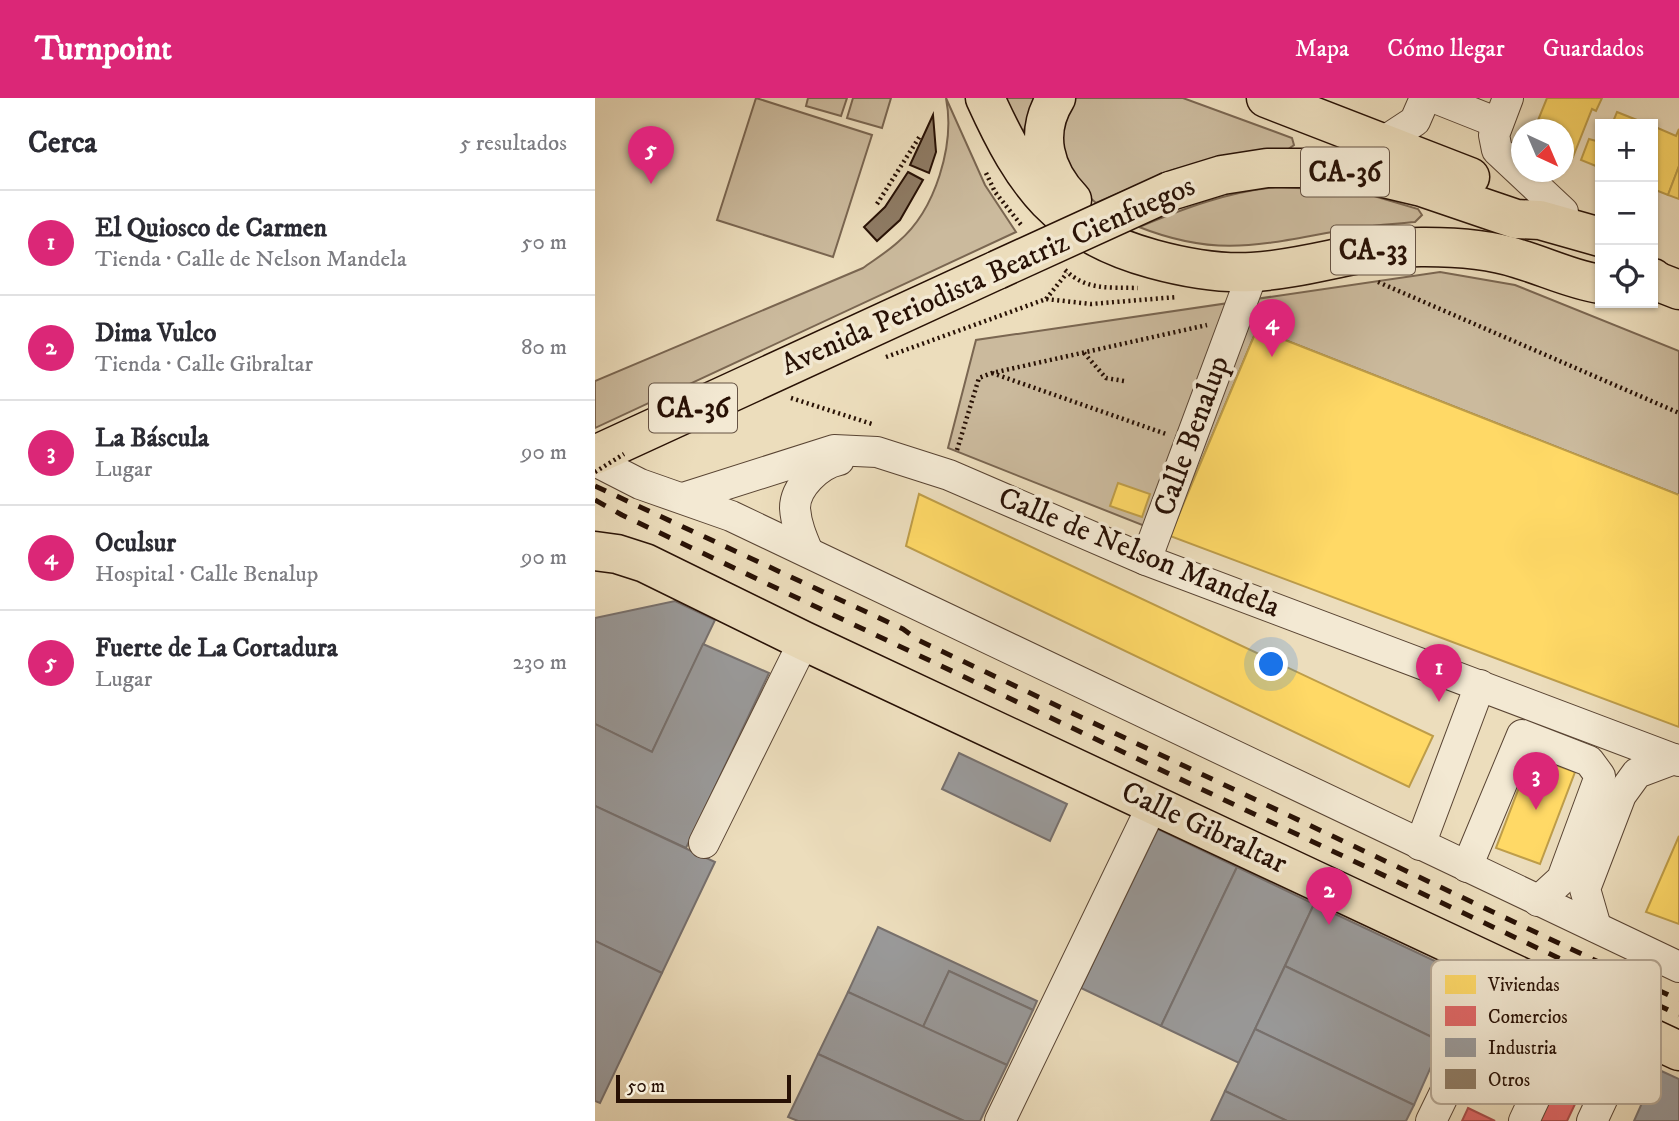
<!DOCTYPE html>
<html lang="es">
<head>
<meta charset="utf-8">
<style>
	:root { --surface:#fff; --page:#f7f7f7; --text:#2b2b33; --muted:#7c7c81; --line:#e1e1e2; --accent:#db2777 }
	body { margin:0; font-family:"IM FELL DW Pica",serif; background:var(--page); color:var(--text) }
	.controls { position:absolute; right:21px; top:21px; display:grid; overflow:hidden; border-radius:0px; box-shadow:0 2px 5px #0004 }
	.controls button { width:63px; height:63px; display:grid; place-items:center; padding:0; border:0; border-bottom:2px solid var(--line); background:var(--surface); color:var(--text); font:35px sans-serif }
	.compass { position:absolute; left:916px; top:21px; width:63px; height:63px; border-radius:50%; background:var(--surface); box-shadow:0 2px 5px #0004; rotate:136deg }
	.scale { position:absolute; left:21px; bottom:18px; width:175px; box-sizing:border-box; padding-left:7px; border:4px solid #281105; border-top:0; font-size:19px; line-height:24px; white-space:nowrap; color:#281105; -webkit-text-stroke:5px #f3e9d3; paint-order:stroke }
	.you { position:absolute; left:677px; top:567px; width:24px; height:24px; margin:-18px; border:5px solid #fff; border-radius:50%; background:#1a73e8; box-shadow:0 0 0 10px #1a73e833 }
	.badge { display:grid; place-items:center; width:46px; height:46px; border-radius:50%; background:var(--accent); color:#fff; font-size:23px; font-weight:700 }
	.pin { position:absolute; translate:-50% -58px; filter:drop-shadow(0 2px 4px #0008) }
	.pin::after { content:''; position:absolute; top:37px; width:24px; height:21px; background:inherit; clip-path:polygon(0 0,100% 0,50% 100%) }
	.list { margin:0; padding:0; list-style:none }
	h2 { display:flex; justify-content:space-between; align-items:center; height:91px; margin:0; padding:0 28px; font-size:30px }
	h2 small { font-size:23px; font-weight:400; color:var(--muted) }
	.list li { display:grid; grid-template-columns:46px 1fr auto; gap:21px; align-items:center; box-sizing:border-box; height:105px; padding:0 28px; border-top:2px solid var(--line) }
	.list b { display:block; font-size:26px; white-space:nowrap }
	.list p { margin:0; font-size:23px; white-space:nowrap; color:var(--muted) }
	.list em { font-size:23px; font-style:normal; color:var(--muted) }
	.icon { flex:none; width:38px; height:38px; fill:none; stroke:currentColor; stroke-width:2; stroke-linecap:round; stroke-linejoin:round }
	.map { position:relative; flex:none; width:1084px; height:1023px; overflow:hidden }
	header { display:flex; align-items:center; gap:42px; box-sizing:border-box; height:98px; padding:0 35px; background:var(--accent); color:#fff }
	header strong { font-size:33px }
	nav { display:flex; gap:38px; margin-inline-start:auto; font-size:24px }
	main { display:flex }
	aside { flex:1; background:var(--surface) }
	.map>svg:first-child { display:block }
</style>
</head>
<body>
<header>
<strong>Turnpoint</strong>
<nav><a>Mapa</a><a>Cómo llegar</a><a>Guardados</a></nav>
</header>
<main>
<aside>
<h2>Cerca<small>5 resultados</small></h2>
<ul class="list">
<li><span class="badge">1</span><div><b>El Quiosco de Carmen</b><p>Tienda · Calle de Nelson Mandela</p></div><em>50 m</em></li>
<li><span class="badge">2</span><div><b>Dima Vulco</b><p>Tienda · Calle Gibraltar</p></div><em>80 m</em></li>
<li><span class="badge">3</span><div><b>La Báscula</b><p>Lugar</p></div><em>90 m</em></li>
<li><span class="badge">4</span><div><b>Oculsur</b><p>Hospital · Calle Benalup</p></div><em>90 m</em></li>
<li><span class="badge">5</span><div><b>Fuerte de La Cortadura</b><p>Lugar</p></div><em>230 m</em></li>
</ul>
</aside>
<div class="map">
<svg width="1084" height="1023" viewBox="0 0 1084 1023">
	<rect width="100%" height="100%" fill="#ecddbc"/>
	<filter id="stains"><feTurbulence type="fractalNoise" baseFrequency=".00286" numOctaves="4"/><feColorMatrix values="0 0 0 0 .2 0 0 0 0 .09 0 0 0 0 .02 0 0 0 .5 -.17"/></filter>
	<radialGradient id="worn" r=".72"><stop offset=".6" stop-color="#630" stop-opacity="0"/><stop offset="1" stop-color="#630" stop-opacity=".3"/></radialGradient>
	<g fill="#cbba9d" stroke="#7a6651" stroke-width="2">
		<path d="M161,0L277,37L238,159L122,122Z"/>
		<path d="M213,0H252L246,18L211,8Z"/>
		<path d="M258,0H296L287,30L252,20Z"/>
		<path d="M351,0L390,87L421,134L0,330V283L268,170C279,162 292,154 303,144C341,112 360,46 351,0Z"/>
		<path d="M405,0H442L429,32H424Z"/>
		<path d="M478,0H588L697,40L699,47L692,52L631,58L578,72L501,105C467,77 468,62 463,20Z"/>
		<path d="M682,89L762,93L823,111L827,117L820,124C800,126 780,127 761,130C676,143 630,163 544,129C590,110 632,94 682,89Z"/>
		<path d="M845,174L920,187L1084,253V397L662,231L575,438L353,350L381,242Z"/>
	</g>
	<g fill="#ffd966" stroke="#be9d49" stroke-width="2">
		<path d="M952,0H1007L1001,13L997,11L978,59L968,55V32H939Z"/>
		<path d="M1022,14L1052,26H1017Z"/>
		<path d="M1058,28L1081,38L1084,31V68L1073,97L1058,91Z"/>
		<path d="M994,41L1005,44L1001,68L986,62Z"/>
		<path d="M1084,68V101L1073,97Z"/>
		<path d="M662,231L1084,397V629L575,438Z"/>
		<path d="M523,385L555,396L547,419L515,408Z"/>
		<path d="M324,396L838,638L814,689L311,448Z"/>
		<path d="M936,658L980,674L945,766L901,750Z"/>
		<path d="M1084,738V826L1051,814Z"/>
	</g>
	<g fill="#e06666" stroke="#a94c49" stroke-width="2">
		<path d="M972,951L1000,964L972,1023H945Z"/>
		<path d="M873,1010L900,1023H867Z"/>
	</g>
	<g fill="#999" stroke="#77706d" stroke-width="2">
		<path d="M80,503L120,522L57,654L0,626V520Z"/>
		<path d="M108,546L174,575L91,750L0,708V626L57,654Z"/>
		<path d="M364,655L472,706L455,743L347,691Z"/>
		<path d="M0,708L120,764L67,875L0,843Z"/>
		<path d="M563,731L642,769L566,928L486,890Z"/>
		<path d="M642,769L719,806L644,965L566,928Z"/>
		<path d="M719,806L876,880L847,944L690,868Z"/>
		<path d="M283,829L442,903L438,912L354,873L328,929L253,894Z"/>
		<path d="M0,843L67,875L5,1005L0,1003Z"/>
		<path d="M690,868L847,944L819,1007L660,931Z"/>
		<path d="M354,873L438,912L412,967L328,929Z"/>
		<path d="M253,894L412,967L385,1023H369L223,956Z"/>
		<path d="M660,931L819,1007L811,1023H692L630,993Z"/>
		<path d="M223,956L369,1023H203L193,1019Z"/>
		<path d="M1062,971L1084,981V1023H1039Z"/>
		<path d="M630,993L692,1023H616Z"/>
	</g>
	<g fill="#8e7b64" stroke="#281105" stroke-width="2">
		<path d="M338,17L341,54L334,75L315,67Z"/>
		<path d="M313,74L328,82L305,122L282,143L269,129L290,109Z"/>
	</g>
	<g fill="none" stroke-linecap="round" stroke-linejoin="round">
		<defs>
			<g id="minor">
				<path d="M840,0L903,25"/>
				<path d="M913,0L899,37L902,52L968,114"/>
				<path d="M785,46L820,23L830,0"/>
				<path d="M0,363L45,386L136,418L1084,869"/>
				<path d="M88,400L239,352L282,354L354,377L551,462L1084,663"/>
				<path d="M213,454C207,440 201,426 200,410C200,389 224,366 244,362"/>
				<path d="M551,462L658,174"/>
				<path d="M109,745L209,543"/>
				<path d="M825,747L885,587"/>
				<path d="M872,769L927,637L994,663L1005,678L967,781L943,803"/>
				<path d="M1001,829L990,791L1026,697L1042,675L1079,661"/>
				<path d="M951,891L938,924L1025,963"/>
				<path d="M405,1023L558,706"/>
				<path d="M836,1023L909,873"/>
				<path d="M929,1023L969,938"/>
				<path d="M997,1023L1025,963L1040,954"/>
			</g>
			<g id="major">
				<path d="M1061,183L1084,192"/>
				<path d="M0,453L22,456L50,465L209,543L1084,953"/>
			</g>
			<g id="highway">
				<path d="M390,0C429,86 463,135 558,161C591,170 623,176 657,174C716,171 771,148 830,149C862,149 894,151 924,161C951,169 978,182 1005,186"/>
				<path d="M461,0C439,35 449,73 477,102"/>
				<path d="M671,0L875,79"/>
				<path d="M575,93L627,77L672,70H721L768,75L827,89L921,121L945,122L1005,139"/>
				<path d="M1058,180L1061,183"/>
				<path d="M0,357L402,172"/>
			</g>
		</defs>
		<use href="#minor" stroke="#594433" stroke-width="32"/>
		<use href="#major" stroke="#281105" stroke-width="41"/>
		<use href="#highway" stroke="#281105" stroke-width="41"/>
		<g stroke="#281105" stroke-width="4.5" stroke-dasharray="2 3.5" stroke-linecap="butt">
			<path d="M391,75L400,94L427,128"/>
			<path d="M282,106L325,38"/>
			<path d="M470,172C492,193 514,189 543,190"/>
			<path d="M783,184L1084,315"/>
			<path d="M451,201L472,175"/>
			<path d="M489,255L511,280L529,283"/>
			<path d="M291,259L451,201L496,206L582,199"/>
			<path d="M397,275L571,336"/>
			<path d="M196,300L277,326"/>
			<path d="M362,352L384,280L397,275L612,227"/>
		</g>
		<use href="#minor" stroke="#f3e9d3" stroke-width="30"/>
		<use href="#major" stroke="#ecddbc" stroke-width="38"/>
		<use href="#highway" stroke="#ecddbc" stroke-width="38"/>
		<g stroke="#281105" stroke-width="5" stroke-dasharray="12 12" stroke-linecap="butt">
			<path d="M0,388L308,531L323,542L1084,902"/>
			<path d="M0,402L27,417L1084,917"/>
		</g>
		<defs>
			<path id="highway-bridge" d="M402,172L575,93"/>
		</defs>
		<use href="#highway-bridge" stroke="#281105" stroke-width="41" stroke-linecap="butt"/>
		<path stroke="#281105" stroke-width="4.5" stroke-dasharray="2 3.5" stroke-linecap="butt" d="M0,374L29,356"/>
		<use href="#highway-bridge" stroke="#ecddbc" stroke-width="38"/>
	</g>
	<g text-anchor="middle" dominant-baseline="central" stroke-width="7" stroke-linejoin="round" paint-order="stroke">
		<g fill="#f3e9d3" stroke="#655243" stroke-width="2">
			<rect x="706" y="49.5" width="88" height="49" rx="5"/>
			<rect x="736" y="127.5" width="84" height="49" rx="5"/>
			<rect x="54" y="285.5" width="88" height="49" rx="5"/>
		</g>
		<g font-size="28" font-weight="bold" fill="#281105">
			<text x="750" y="74">CA-36</text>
			<text x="778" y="152">CA-33</text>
			<text x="98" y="310">CA-36</text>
		</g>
		<g font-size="30" fill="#281105" stroke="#f3e9d3">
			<text transform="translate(393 178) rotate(-24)">Avenida Periodista Beatriz Cienfuegos</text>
			<text transform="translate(597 338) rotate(-70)">Calle Benalup</text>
			<text transform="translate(544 455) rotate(22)">Calle de Nelson Mandela</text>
			<text transform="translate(609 730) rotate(25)">Calle Gibraltar</text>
		</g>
	</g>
	<rect x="836" y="862" width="230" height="144" rx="10" fill="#f3e9d3" stroke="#b6a895" stroke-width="2"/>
	<rect x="850" y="877" width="31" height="19" fill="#ffd966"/>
	<rect x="850" y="908" width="31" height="20" fill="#e06666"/>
	<rect x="850" y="940" width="31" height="19" fill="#999"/>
	<rect x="850" y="971" width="31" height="20" fill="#8e7b64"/>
	<g font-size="19" fill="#281105">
		<text x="893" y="893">Viviendas</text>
		<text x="893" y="925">Comercios</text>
		<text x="893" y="956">Industria</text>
		<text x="893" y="988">Otros</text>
	</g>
	<rect width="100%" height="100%" filter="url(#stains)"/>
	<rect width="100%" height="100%" fill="url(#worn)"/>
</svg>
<div class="controls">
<button>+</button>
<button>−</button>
<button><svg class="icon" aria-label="locate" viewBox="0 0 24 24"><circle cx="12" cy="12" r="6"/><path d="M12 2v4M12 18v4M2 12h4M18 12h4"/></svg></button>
</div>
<svg class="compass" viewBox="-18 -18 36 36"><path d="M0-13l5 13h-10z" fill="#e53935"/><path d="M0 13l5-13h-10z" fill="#7c7c81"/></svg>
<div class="scale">50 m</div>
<div class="you"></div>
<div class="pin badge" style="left:844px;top:604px">1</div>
<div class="pin badge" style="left:734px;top:827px">2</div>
<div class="pin badge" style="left:941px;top:712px">3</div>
<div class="pin badge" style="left:677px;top:259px">4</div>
<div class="pin badge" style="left:56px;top:86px">5</div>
</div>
</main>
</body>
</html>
